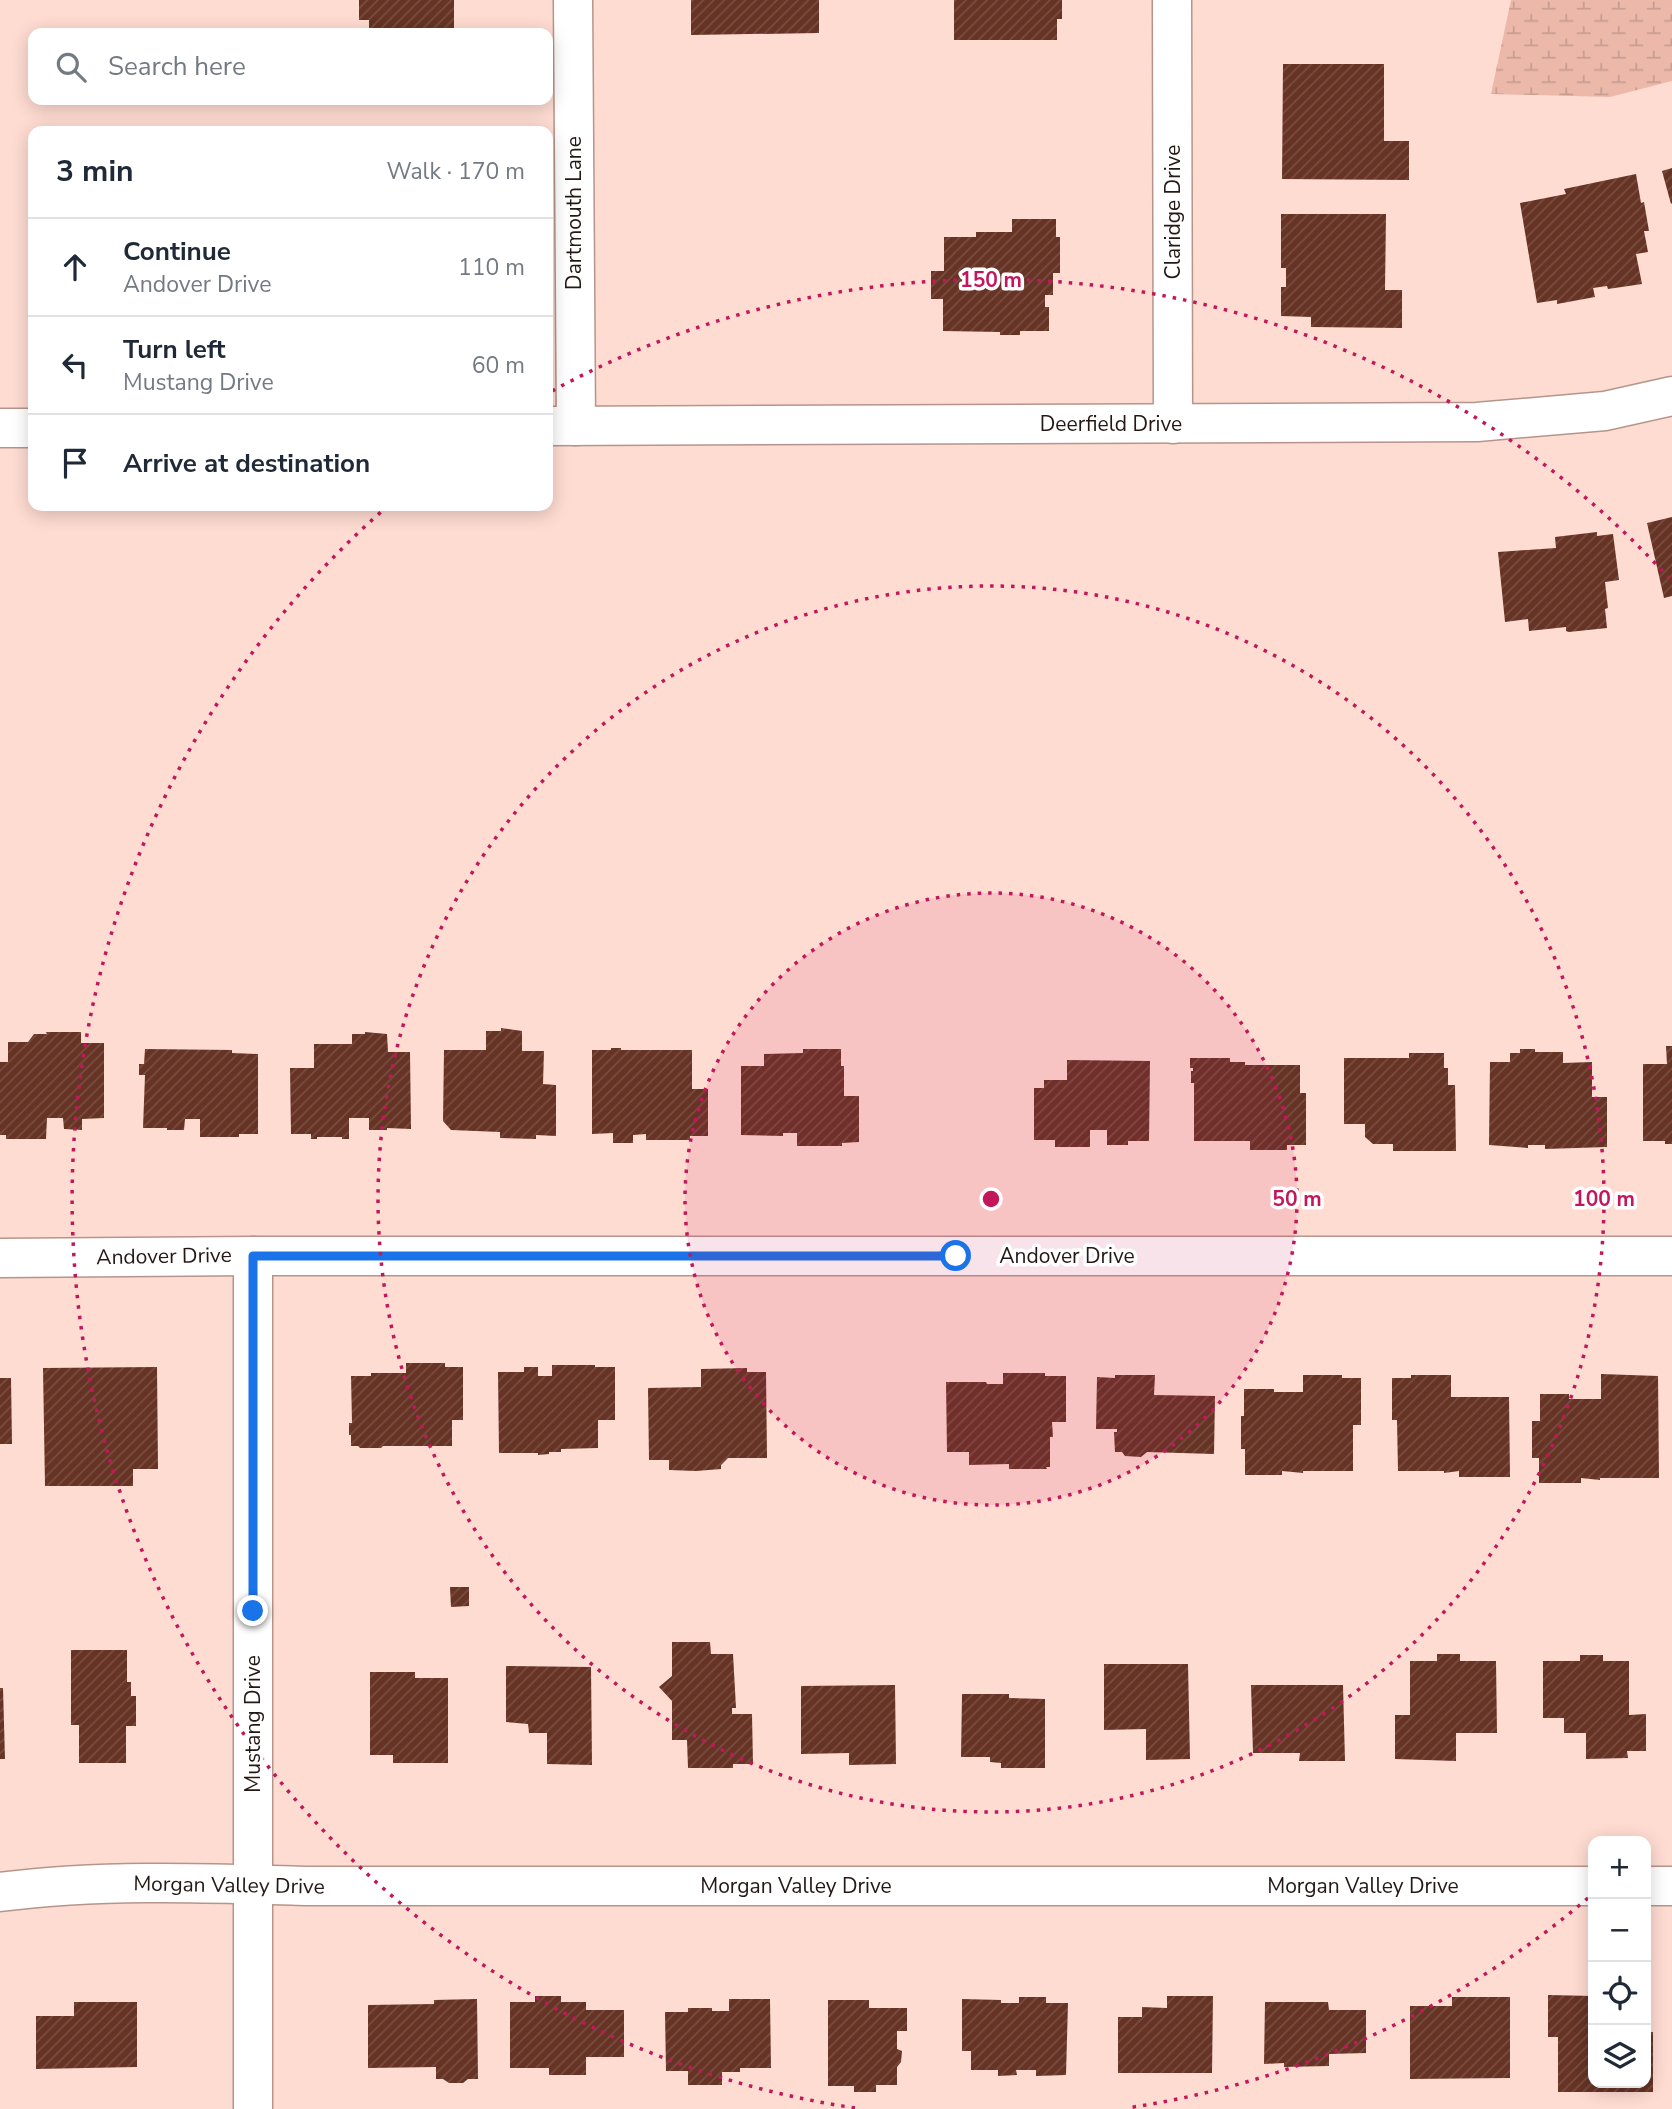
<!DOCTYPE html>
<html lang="en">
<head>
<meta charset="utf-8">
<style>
	:root { --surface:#fff; --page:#f2f2f3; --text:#1f2937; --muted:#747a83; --line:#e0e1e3 }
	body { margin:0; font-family:"Nunito Sans",sans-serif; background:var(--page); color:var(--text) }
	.controls { position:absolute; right:21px; bottom:21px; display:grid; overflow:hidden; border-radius:14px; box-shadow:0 4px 18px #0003 }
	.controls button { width:63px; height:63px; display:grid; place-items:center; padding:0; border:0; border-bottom:2px solid var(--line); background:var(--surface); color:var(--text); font:35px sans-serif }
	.stop { position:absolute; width:21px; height:21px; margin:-16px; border:5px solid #1a73e8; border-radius:50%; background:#fff }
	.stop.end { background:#1a73e8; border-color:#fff; box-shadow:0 2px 7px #0008 }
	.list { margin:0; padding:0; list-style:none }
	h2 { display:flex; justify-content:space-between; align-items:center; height:91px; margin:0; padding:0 28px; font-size:30px }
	h2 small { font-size:23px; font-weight:400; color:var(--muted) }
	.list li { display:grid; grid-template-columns:46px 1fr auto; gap:21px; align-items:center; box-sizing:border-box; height:98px; padding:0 28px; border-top:2px solid var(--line) }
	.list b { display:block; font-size:26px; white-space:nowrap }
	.list p { margin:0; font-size:23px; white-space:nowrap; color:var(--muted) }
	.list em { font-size:23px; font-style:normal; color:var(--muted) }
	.icon { flex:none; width:38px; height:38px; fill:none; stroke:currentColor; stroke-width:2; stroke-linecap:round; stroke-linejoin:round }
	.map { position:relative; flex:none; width:1672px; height:2109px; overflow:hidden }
	.search { position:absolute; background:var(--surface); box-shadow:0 4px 18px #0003; left:28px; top:28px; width:525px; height:77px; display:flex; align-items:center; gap:18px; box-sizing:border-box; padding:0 24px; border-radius:14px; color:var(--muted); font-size:26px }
	.panel { position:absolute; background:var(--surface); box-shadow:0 4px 18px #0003; left:28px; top:126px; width:525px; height:385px; border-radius:14px }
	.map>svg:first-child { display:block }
</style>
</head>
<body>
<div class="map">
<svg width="1672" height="2109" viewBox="0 0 1672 2109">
	<defs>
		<pattern id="wetland-marsh" width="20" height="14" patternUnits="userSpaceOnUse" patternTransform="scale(1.75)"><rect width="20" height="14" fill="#ebb8aa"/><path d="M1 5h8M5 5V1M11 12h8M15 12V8" fill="none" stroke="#c99d91"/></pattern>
		<pattern id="building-hatch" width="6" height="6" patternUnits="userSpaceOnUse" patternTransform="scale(1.75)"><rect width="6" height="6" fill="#663324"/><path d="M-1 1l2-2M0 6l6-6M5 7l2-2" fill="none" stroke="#774e42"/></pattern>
	</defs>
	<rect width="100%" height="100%" fill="#ffdcd2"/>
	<path fill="url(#wetland-marsh)" d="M1511,0H1672V81L1610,97L1491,94Z"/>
	<g fill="url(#building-hatch)">
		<path d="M359,0H454V33H369V20H359Z"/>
		<path d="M691,0H819V33L691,35Z"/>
		<path d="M954,0H1062V19H1057V40H954Z"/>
		<path d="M1283,64H1384V141H1409V180L1282,179Z"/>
		<path d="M1672,168V203L1671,204L1662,171Z"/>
		<path d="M1636,174L1641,203L1644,202L1649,231H1644L1648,252L1636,254L1642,284L1608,289L1607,286L1593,288L1595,297L1557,304V300L1537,303L1520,203L1566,194L1564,189Z"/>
		<path d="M1281,214H1386L1385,290H1402V328L1311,327V317L1281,316V287H1286V268H1281Z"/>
		<path d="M1012,219H1056V237H1060V273H1053V295H1045V307H1049V331H1020V335H1000V332L943,331V299H931V271H944V237H976V232H1012Z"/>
		<path d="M1672,517V596L1664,598L1647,523Z"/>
		<path d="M1597,532V536L1613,534L1619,580L1605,582L1608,608L1605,609L1607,628L1569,632L1566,631V627L1529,631L1528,619L1505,622L1498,552L1556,548L1555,537Z"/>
		<path d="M501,1028L522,1031V1051H544L543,1084L556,1085V1136L536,1135V1139L500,1138V1132L451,1130L443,1121L444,1050H486V1031H501Z"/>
		<path d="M46,1032H81V1043H104V1118L82,1119V1130L64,1129L63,1118H47L46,1139H6V1135H0V1062H8V1042H28L34,1034H47Z"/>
		<path d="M365,1032L387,1034L388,1052H410L411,1129L387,1128V1130H369V1118H349V1139H342V1137H317V1139H311V1134H291L290,1068H314V1044H352V1034H365Z"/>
		<path d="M1666,1046H1672V1144H1665V1141H1643V1064H1667Z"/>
		<path d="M611,1048H621V1050H692V1089H708V1136H690V1140H646V1134L633,1135V1143H613V1133L592,1134V1050H611Z"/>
		<path d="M145,1049L232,1050V1053L258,1054V1134H239V1137H200V1119H185L184,1130H167V1128H143L145,1075H139V1064H144Z"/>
		<path d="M803,1049H841V1066H844V1096H859V1142L842,1143V1146H797V1133H783V1136L741,1135V1066H764V1054L803,1053Z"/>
		<path d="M1520,1049H1535V1052H1563V1063L1592,1062V1097H1607V1147L1545,1149V1145H1528V1148L1489,1145L1490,1062H1510V1053H1520Z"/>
		<path d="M1409,1053H1444V1068H1448V1085H1455L1456,1151H1393V1144H1373L1365,1137V1124H1344V1058H1409Z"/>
		<path d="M1190,1058H1230V1062H1245V1065H1300V1093H1306V1145H1287V1150H1250V1141H1194V1083H1191V1071H1193V1068H1190Z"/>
		<path d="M1067,1060L1150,1061L1149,1141H1128V1145H1107V1130H1090V1147H1055V1140H1034V1088H1044V1080H1067Z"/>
		<path d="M406,1363H445V1367H463V1420H452V1446H383L381,1448H360L358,1446H351V1435H349V1423H352L351,1376H371V1373H406Z"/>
		<path d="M552,1365H595V1367H615V1420H598V1448L561,1449V1452H549V1454L538,1455V1453H499L498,1372H524V1367H538V1376H552Z"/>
		<path d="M157,1367L158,1469H133V1486H45L43,1368Z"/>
		<path d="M747,1368V1372H766L767,1458H728L721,1465V1469L696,1471L669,1470V1460H649L648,1388L701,1387V1369Z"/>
		<path d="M1003,1373H1045V1376H1066V1422H1052L1053,1437H1050V1467H1046L1047,1469H1009V1464L969,1465V1452H947L946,1382H986L987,1384H1003Z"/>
		<path d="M1601,1374L1658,1376L1659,1478H1600V1480L1581,1478V1483H1539V1458H1532V1421H1540V1394H1569V1399H1601Z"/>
		<path d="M1115,1375H1155L1154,1395L1215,1396L1214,1454L1147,1452L1141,1457L1125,1456L1122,1452H1115L1114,1432H1117V1429H1096L1097,1377L1115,1378Z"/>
		<path d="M1303,1375H1342V1378H1361V1425H1353V1471H1303V1473L1282,1471V1475H1245V1449H1241V1416H1244V1389H1274V1392H1303Z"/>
		<path d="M1411,1375H1451V1397H1509L1510,1477H1459V1471L1444,1473V1471H1398L1397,1420H1392V1378H1411Z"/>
		<path d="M0,1378H11L12,1444H0Z"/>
		<path d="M450,1587H469V1606L451,1607Z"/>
		<path d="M672,1642H710L711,1654H733L736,1708H732V1714H752L753,1764H733V1768H688L687,1740H672V1701L659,1687L672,1676Z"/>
		<path d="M71,1650H127V1682H131V1696H136V1726H126V1763H79V1725H71Z"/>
		<path d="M1437,1654H1460V1661H1496L1497,1733H1456V1761L1395,1759V1715H1410V1661H1437Z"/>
		<path d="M1580,1655H1603V1661H1629V1715L1646,1714V1751H1627L1628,1758L1586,1759V1733H1564V1718H1543V1661H1580Z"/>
		<path d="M1104,1664H1188L1190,1759L1146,1760V1729L1104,1730Z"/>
		<path d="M506,1666L591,1667L592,1765L547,1764V1733H529L528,1724L506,1722Z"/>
		<path d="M370,1672H415V1678H448V1763H393V1755H370Z"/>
		<path d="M895,1685L896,1764L849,1765V1753L801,1754V1686Z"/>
		<path d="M1251,1685H1343L1345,1761H1299L1300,1753H1253Z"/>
		<path d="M0,1688H3L5,1759H0Z"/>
		<path d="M962,1694H1009V1698L1045,1699V1768H1001V1763L990,1762V1757H961Z"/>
		<path d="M1548,1995L1593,1996V2083H1646V2032H1653V2092H1558V2037H1548Z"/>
		<path d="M535,1996H561V2002H586V2010H624V2057H586V2075H549V2068H510V2002H535Z"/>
		<path d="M1167,1996H1213L1212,2073H1118V2017H1142V2007L1167,2008Z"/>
		<path d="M1019,1997H1046V2003H1068L1066,2075L1036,2076V2070H1016L1017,2075L998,2076V2070H971V2051H962V1999L1001,2000V2003H1019Z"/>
		<path d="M1452,1997H1510V2078L1410,2079V2006H1452Z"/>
		<path d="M477,1999L478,2079H468L463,2083H449L443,2079H436V2067L368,2068V2005L434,2004V2000Z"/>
		<path d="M729,1999H770L771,2068H740V2072H722V2085H688V2071H666L665,2012H688V2008H712V2011H729Z"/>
		<path d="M828,2000H869V2008H907V2031H897V2049L902,2051L901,2062L897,2067V2085H876V2092H854V2086H828Z"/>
		<path d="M74,2002H137V2067L36,2069V2016H74Z"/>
		<path d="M1265,2002H1328L1329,2010H1366V2053L1329,2054V2066L1284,2067V2063L1264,2064Z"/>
	</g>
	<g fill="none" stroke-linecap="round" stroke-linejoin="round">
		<defs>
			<g id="minor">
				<path d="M573,0L576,426"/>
				<path d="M1172,0L1173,424"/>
				<path d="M548,426L1477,422L1605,411L1672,396"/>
				<path d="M0,428H33"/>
				<path d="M253,1256V2109"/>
				<path d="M0,1258L253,1256H1672"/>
				<path d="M1646,1886H1672"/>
				<path d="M0,1892C103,1879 206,1883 309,1886H1593"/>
			</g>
		</defs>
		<use href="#minor" stroke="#b5958b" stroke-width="41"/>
		<use href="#minor" stroke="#fff" stroke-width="38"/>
	</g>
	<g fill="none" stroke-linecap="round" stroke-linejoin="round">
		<path stroke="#1a73e8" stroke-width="9" d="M253,1611V1256H956"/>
	</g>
	<circle cx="991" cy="1199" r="306" fill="#c2185b" fill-opacity=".12"/>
	<g fill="none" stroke="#c2185b" stroke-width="3.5" stroke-dasharray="3.5 7">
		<circle cx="991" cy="1199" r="306"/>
		<circle cx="991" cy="1199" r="613"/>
		<path d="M1588 1898A919 919 0 0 1 1127 2108M855 2108A919 919 0 0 1 382 511M552 391A919 919 0 0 1 1669 578"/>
	</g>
	<g text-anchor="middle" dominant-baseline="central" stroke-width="7" stroke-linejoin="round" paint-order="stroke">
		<g font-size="21" fill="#241815" stroke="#fff">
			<text transform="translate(1173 212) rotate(-90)">Claridge Drive</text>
			<text transform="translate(574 213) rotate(-90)">Dartmouth Lane</text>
			<text x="1111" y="424">Deerfield Drive</text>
			<text transform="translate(164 1256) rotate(-1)">Andover Drive</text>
			<text x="1067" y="1256">Andover Drive</text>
			<text transform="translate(253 1724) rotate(-90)">Mustang Drive</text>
			<text transform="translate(229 1885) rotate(1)">Morgan Valley Drive</text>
			<text x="796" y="1886">Morgan Valley Drive</text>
			<text x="1363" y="1886">Morgan Valley Drive</text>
		</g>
	</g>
	<circle cx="991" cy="1199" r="10" fill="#c2185b" stroke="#fff" stroke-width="3.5"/>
	<g font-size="21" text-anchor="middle" font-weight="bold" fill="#c2185b" stroke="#fff" stroke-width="7" stroke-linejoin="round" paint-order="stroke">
		<text x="991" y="287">150 m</text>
		<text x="1297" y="1206">50 m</text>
		<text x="1604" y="1206">100 m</text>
	</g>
</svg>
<div class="controls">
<button>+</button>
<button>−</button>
<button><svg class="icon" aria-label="locate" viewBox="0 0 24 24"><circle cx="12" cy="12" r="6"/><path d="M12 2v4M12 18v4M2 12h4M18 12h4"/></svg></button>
<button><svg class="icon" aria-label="layers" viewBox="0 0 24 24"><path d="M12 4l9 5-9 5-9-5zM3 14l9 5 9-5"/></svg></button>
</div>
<div class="stop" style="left:956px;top:1256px"></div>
<div class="stop end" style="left:253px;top:1611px"></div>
<div class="search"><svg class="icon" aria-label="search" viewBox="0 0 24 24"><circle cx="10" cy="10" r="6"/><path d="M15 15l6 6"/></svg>Search here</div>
<section class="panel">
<h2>3 min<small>Walk · 170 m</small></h2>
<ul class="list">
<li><svg class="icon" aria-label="ahead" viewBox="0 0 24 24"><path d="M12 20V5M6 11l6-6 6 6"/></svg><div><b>Continue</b><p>Andover Drive</p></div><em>110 m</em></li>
<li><svg class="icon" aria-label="left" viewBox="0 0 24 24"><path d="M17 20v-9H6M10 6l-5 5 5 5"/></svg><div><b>Turn left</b><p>Mustang Drive</p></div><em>60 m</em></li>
<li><svg class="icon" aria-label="arrive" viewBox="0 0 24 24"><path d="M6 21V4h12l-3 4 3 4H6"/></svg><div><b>Arrive at destination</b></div></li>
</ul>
</section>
</div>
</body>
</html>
